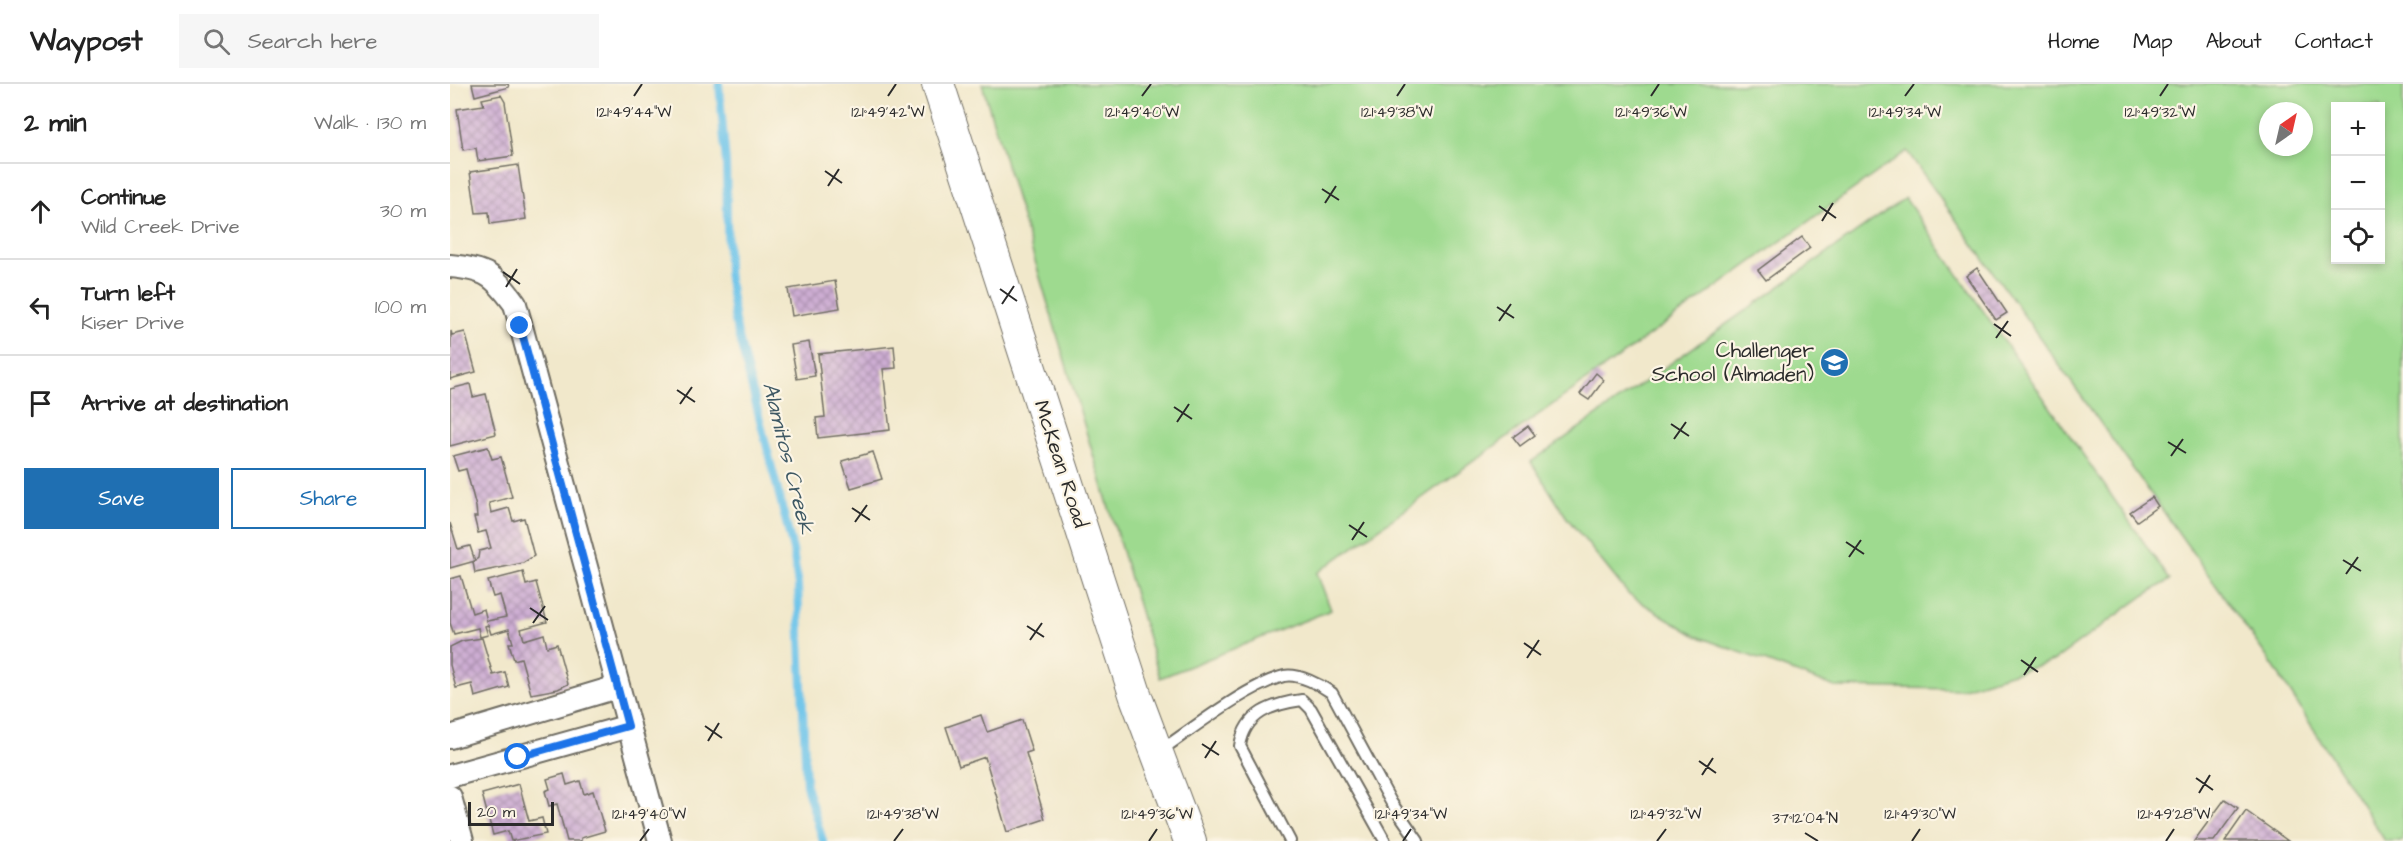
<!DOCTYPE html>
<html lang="en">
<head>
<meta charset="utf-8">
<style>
	:root { --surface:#fff; --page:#f6f6f6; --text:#222; --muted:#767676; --line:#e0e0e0; --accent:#1f6fb2 }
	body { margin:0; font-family:"Architects Daughter",sans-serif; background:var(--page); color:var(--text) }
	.controls { position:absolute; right:18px; top:18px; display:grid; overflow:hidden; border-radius:0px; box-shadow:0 3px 9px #0003 }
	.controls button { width:54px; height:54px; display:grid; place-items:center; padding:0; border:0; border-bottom:2px solid var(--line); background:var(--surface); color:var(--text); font:30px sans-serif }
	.compass { position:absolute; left:1809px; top:18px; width:54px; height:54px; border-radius:50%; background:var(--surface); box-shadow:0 3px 9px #0003; rotate:34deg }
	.scale { position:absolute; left:18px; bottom:15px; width:86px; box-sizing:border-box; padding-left:6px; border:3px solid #2b2b2b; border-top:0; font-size:16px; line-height:21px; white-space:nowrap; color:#2b2b2b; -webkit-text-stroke:4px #fcf5e5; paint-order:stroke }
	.stop { position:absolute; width:18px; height:18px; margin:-14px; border:4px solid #1a73e8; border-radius:50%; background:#fff }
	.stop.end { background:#1a73e8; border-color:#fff; box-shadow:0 2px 6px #0008 }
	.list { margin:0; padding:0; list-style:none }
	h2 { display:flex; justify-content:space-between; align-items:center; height:78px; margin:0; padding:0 24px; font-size:26px }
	h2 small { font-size:20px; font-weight:400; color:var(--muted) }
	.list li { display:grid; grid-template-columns:39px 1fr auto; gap:18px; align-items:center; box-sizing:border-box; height:96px; padding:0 24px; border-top:2px solid var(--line) }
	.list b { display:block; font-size:22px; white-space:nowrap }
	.list p { margin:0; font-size:20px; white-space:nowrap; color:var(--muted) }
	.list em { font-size:20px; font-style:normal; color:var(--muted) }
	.actions { display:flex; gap:12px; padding:18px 24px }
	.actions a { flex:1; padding:14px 0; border:2px solid var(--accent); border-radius:0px; text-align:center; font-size:21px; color:var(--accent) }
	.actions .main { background:var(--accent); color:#fff }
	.icon { flex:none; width:33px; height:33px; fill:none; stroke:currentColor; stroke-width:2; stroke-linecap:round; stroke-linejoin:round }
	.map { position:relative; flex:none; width:1953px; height:757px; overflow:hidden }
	header { display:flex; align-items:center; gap:36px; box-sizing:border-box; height:84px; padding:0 30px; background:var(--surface); border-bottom:2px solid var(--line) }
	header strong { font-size:28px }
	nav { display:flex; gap:33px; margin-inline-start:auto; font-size:21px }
	.search { width:420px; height:54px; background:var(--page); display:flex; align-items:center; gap:15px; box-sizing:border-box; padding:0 21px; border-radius:0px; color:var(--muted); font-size:22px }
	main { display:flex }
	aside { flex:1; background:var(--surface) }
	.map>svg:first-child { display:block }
</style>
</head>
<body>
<header>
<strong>Waypost</strong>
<div class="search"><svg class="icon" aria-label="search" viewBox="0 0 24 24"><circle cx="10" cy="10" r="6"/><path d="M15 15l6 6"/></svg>Search here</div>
<nav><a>Home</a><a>Map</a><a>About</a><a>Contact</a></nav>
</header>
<main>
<aside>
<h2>2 min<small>Walk · 130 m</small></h2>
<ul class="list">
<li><svg class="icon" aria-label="ahead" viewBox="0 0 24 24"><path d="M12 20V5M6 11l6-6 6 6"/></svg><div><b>Continue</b><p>Wild Creek Drive</p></div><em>30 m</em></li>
<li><svg class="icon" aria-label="left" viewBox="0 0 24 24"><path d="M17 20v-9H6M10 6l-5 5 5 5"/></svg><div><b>Turn left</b><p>Kiser Drive</p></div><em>100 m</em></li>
<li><svg class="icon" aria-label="arrive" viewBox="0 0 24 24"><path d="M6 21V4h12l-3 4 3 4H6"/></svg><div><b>Arrive at destination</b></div></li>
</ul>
<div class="actions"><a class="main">Save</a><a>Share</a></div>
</aside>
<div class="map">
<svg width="1953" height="757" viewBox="0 0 1953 757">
	<defs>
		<pattern id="building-cross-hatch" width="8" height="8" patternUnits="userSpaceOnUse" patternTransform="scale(1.5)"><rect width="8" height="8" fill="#cdadd3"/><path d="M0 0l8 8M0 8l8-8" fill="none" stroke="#a78dab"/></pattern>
	</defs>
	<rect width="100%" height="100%" fill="#fcf5e5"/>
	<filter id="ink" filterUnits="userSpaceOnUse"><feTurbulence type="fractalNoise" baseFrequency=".0167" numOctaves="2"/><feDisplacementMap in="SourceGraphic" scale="12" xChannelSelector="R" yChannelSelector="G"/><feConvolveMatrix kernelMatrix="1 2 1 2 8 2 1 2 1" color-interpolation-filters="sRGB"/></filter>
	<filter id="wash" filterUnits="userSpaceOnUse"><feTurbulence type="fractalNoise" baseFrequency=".008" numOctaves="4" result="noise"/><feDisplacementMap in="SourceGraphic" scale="24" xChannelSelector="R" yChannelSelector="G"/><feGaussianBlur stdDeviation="1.35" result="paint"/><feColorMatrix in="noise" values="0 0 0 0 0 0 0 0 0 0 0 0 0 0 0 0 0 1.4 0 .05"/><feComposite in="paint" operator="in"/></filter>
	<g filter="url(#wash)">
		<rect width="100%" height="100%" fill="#f1e8cb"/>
		<g fill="#9eda8f" stroke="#64825d" stroke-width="1.5" fill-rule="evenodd">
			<path d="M532,0H1953V757H1935L1824,583L1457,67L867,489L881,526L710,594ZM1886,22H1930V176H1886ZM1818,27H1854V63H1818Z"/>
			<path d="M1455,114L1720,496L1695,511L1603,577L1510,605L1385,603L1246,552L1179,511L1117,434L1081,378Z"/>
		</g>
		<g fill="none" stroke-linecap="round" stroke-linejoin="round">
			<path stroke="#6dc4ea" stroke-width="8" d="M269,0L276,79L278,187L285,238L343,466L348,502L356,701L373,757"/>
		</g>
		<g id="blocks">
			<g fill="url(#building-cross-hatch)">
				<path d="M22,0H58L59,3L25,12Z"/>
				<path d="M51,11L55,18L63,72L28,77L26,64L13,66L7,25L34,21L32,15Z"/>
				<path d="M68,81L76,135L40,140L39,128L26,129L20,88Z"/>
				<path d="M1352,153L1360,164L1316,196L1308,186Z"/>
				<path d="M1527,184L1557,229L1546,236L1516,192Z"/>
				<path d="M385,197L390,224L342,232L338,205Z"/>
				<path d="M1,247L2,251L15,248L26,288L0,295Z"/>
				<path d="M359,258L365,292L347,295L341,261Z"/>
				<path d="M444,262L446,284L433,285L440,346L368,354L366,334L375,333L368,270Z"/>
				<path d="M1146,289L1154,296L1139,316L1130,310Z"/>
				<path d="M20,300L23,313L36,310L46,350L0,362V305Z"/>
				<path d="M1078,342L1085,351L1070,362L1063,353Z"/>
				<path d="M38,363L42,375L51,373L62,413L39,419L41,429L59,424L63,437L74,434L84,472L73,479L25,489L23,478L28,474L29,467L41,464L36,447L28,449L24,433H27L26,423L16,385L8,387L3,372Z"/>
				<path d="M423,368L432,395L401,404L392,377Z"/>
				<path d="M1702,413L1708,422L1687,437L1680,428Z"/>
				<path d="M0,439L8,465L20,462L25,477L0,484Z"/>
				<path d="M73,488L76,501L86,498L97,538L71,545L74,556L94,550L97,563L107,560L118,600L108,605L81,610L71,574L64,576L59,559H63L59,545L41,550L38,541L35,542L38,551L30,553L28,544L4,550L0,539V495L11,492L22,529L34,525L37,537L56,533L50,511L43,513L38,497Z"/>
				<path d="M32,554L43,591L55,588L59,603L25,613L22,600L6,604L0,581V563L12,557Z"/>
				<path d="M531,631L537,648L572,636L582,667L576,669L595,735L557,748L535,673L509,682L496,643Z"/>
				<path d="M114,690L117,701L130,697L134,710L143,707L155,747L131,754V757H117L107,720L99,722L95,707L100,705L97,695Z"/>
				<path d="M69,700L79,737L92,734L96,750L61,757L58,747L43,751L32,710Z"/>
				<path d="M1775,715L1788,724L1764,757H1744Z"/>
				<path d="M1796,727L1838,757H1775Z"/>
			</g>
		</g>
	</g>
	<g filter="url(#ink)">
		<use href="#blocks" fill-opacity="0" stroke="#706d63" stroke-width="1.5"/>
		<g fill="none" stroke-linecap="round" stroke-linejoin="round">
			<defs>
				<g id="service">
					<path d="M710,667C742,645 798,601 834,592C848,589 871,601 882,609L941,718L968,757"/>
					<path d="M840,757L790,662C795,629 822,620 852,616L861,625L935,757"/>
				</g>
				<g id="minor">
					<path d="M0,182C36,185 44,191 65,220L210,757"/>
					<path d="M0,653L167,603"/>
					<path d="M0,692L179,642"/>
					<path d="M0,713L12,757"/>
				</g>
				<path id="secondary" d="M488,0L686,613L740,757"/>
			</defs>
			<use href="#service" stroke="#706d63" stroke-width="14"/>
			<use href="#minor" stroke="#706d63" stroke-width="26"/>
			<use href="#secondary" stroke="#706d63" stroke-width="34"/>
			<use href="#service" stroke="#fff" stroke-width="10"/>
			<use href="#minor" stroke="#fff" stroke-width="22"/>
			<use href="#secondary" stroke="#fff" stroke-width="32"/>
		</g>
	</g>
	<g fill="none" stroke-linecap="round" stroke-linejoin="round" filter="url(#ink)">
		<path stroke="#1a73e8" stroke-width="8" d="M68,673L178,642L70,242"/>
	</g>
	<path fill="none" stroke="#2b2b2b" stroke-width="2" d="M184,12L192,0M438,12L446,0M692,12L701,0M947,12L955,0M1201,12L1209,0M1455,12L1464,0M1710,12L1718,0M375,87L392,99M378,102L389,85M872,105L889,116M875,119L886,102M1369,122L1386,134M1372,137L1383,119M53,188L70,200M56,203L67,185M550,205L567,217M552,220L564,202M1047,223L1064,234M1049,237L1061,220M1544,240L1561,252M1546,254L1558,237M227,306L245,318M230,320L242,303M724,323L742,335M727,338L739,320M1221,340L1239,352M1224,355L1236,338M1718,358L1736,369M1721,372L1733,355M402,424L420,436M405,438L417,421M899,441L917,453M902,456L914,438M1396,458L1414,470M1399,473L1411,456M1893,476L1911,487M1896,490L1908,473M80,524L98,536M83,539L95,522M577,542L594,553M580,556L592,539M1074,559L1091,571M1077,574L1089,556M1571,576L1588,588M1574,591L1586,573M255,642L272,654M258,657L269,639M752,660L769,671M755,674L766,657M1249,677L1266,689M1252,691L1263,674M1746,694L1763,706M1749,709L1760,691M1355,749L1368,757M190,757L199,745M444,757L453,745M699,757L707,745M953,757L961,745M1207,757L1216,745M1462,757L1470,745M1716,757L1724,745"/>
	<defs>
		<symbol id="school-disc" viewBox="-11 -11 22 22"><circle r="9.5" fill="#1f6fb2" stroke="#fcf5e5"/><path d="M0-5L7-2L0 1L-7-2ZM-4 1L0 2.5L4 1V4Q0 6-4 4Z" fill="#fff"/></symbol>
	</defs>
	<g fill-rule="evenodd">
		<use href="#school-disc" x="1368" y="262" width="33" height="33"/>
	</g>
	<g text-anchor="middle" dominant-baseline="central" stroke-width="4.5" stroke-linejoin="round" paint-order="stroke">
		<g font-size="21" fill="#2b2b2b" stroke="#fcf5e5" text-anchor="end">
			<text x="1364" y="266">Challenger<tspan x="1364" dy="24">School (Almaden)</tspan></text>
		</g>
		<g font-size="21" fill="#2b2b2b" stroke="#fcf5e5">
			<text transform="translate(611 380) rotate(72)">McKean Road</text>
		</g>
		<g font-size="22" font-style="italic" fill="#3f5964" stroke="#fcf5e5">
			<text transform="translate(338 374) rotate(76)">Alamitos Creek</text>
		</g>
	</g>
	<g font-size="15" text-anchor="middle" fill="#2b2b2b" stroke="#fcf5e5" stroke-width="4.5" stroke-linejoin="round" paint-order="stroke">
		<text x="184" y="33">121°49'44"W</text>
		<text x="438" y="33">121°49'42"W</text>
		<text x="1201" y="33">121°49'36"W</text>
		<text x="692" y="33">121°49'40"W</text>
		<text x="947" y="33">121°49'38"W</text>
		<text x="1455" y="33">121°49'34"W</text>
		<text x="1710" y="33">121°49'32"W</text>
		<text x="199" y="735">121°49'40"W</text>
		<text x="453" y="735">121°49'38"W</text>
		<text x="707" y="735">121°49'36"W</text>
		<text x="961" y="735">121°49'34"W</text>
		<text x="1216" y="735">121°49'32"W</text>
		<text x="1470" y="735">121°49'30"W</text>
		<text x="1724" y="735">121°49'28"W</text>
		<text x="1355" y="739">37°12'04"N</text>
	</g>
</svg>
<div class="controls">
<button>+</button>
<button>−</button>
<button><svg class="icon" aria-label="locate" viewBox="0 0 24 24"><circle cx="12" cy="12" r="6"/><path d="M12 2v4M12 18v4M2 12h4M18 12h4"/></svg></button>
</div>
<svg class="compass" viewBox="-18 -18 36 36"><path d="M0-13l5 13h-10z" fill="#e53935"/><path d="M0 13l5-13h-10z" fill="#767676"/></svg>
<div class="scale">20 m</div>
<div class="stop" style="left:68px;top:673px"></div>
<div class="stop end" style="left:70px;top:242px"></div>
</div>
</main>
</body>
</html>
